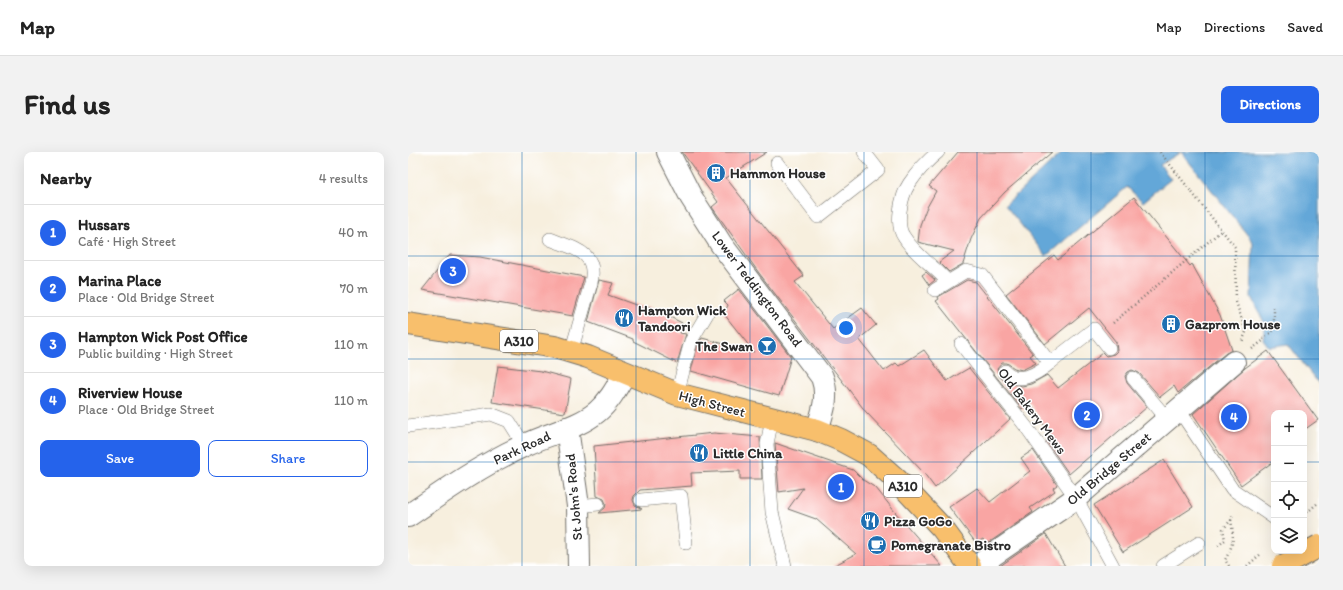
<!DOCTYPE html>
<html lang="en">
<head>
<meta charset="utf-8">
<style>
	:root { --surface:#fff; --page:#f2f2f2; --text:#222; --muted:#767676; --line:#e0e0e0; --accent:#2563eb }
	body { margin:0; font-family:Itim,sans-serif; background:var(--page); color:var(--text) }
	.controls { position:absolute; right:12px; bottom:12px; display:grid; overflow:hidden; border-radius:8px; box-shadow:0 4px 16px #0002 }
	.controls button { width:36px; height:36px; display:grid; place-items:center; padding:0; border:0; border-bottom:1px solid var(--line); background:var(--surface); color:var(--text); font:20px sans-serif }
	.you { position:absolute; left:438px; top:176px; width:14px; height:14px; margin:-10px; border:3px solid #fff; border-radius:50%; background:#1a73e8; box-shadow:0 0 0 6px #1a73e833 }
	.badge { display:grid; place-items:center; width:26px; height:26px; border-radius:50%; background:var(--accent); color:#fff; font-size:13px; font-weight:700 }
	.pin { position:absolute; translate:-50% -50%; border:2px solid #fff; box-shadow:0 1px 4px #0006 }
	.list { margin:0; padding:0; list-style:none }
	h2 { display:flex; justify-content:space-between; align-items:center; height:52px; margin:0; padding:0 16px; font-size:17px }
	h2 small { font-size:13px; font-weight:400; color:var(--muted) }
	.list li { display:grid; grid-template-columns:26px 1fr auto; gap:12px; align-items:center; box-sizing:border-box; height:56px; padding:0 16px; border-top:1px solid var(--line) }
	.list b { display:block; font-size:15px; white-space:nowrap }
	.list p { margin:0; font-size:13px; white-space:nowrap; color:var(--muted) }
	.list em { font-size:13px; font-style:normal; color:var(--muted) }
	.actions { display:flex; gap:8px; padding:12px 16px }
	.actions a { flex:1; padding:9px 0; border:1px solid var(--accent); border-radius:8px; text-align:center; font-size:14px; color:var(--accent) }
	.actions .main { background:var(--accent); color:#fff }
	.icon { flex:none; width:22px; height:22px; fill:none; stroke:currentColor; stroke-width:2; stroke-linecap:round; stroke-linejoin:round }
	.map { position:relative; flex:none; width:911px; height:414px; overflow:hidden; border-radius:8px }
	header { display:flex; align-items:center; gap:24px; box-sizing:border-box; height:56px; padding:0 20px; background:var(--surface); border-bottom:1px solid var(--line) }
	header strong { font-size:19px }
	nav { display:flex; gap:22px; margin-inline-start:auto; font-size:14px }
	.intro { display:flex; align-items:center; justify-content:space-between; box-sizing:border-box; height:96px; padding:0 24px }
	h1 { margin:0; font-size:28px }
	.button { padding:10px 18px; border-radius:8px; background:var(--accent); color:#fff; font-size:14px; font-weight:700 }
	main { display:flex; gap:24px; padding:0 24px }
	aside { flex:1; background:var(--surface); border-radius:8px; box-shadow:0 4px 16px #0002 }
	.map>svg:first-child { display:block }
</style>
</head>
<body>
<header>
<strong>Map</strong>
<nav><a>Map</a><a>Directions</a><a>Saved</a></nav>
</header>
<div class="intro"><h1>Find us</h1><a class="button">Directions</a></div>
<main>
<aside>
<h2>Nearby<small>4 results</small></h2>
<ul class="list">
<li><span class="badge">1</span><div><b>Hussars</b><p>Café · High Street</p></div><em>40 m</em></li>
<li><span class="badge">2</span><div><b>Marina Place</b><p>Place · Old Bridge Street</p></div><em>70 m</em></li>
<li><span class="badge">3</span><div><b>Hampton Wick Post Office</b><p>Public building · High Street</p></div><em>110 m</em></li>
<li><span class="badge">4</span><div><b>Riverview House</b><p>Place · Old Bridge Street</p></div><em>110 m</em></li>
</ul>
<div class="actions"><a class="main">Save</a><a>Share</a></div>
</aside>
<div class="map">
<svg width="911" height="414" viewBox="0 0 911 414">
	<rect width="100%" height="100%" fill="#fff"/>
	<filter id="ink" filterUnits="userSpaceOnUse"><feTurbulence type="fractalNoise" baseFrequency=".025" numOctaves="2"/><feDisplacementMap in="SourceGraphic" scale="8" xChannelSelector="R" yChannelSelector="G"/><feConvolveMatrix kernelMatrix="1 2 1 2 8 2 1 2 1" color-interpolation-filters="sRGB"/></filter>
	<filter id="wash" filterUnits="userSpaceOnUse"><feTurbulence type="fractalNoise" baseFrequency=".012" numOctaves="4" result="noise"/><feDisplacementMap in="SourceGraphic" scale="16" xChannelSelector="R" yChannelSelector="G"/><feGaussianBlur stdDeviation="0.9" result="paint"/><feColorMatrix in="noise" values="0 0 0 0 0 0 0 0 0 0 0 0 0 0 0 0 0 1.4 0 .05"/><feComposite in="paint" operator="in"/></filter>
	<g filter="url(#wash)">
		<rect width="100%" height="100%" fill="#f7efde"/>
		<path fill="#63a7d8" stroke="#476982" d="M655,0H911V232L880,192L861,195L855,187L857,172L843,145L845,90L773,0L752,13L763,27L735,50L719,35L638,104L597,53Z"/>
		<g id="blocks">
			<g fill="#f9a5a3">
				<path d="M274,0H359L318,26L396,124L387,130L425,177L454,156L468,173L451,187L476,219L488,211L491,214L516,198L539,229L561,216L602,267L527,336L515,320L458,260L351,121L304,55L310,50Z"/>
				<path d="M550,0H644L597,40L573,66L563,87L555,112L541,120L531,110L546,99L510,90L512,73L518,57L528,39L521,34Z"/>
				<path d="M726,45L782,114L784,112L812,163L824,198L818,201L770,241L766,234L752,245L731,221L724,218L720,220L717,224L719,231L739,255L661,322L638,289L644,285L621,250L614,257L528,149L531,147L530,145L559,128L568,130L625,202L622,204L628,211L614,218L606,216L599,211H594L589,217L592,225L600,231L614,234L623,232L639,223L650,236L695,201L698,204L706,202L709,199L708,190L681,156L637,192L598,142L646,103L650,108Z"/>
				<path d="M42,103L72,105L176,125L165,164L14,138Z"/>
				<path d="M518,120L527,128L521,133L514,123Z"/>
				<path d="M191,128L205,131L200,143L239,157L240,154L274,171L272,181L278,182L269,211L225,189V187L180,170Z"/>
				<path d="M331,137L383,205L371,244L283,219L290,192L294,186L346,200L316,162L320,153L316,149Z"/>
				<path d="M860,199L910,268L896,278V261H866V309L833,333L785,262L837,216Z"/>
				<path d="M90,214L133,219L163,227L157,261L84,250Z"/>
				<path d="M306,281L352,285L354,327H332V319L283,321L284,334L232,338L226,344L225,348L227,353L234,357L191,361L197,356L198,352L196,347L189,344L186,294Z"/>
				<path d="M367,291L445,318L455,328L468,336L487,360L534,414H425L448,402L408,367L380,357L395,336L371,340Z"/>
				<path d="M625,298L649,333L645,336L647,339L622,356L625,360L579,392L575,387L568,391L541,355L569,336L582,350L622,319L613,306Z"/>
				<path d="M756,308L785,355L715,400L686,353Z"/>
				<path d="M638,382L657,414H592Z"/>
			</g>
		</g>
	</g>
	<g filter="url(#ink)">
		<use href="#blocks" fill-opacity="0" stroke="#72706a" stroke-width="1"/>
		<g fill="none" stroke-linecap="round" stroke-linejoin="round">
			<defs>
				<g id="service">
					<path d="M530,0C519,9 509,20 501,32C493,44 487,73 496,85C507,103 525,113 539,129"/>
					<path d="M369,11L410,65L470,18L456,0"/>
					<path d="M142,87C166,97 190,99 183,131L163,200"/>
					<path d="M527,138L558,119L574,123L642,211L686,177L701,196"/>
					<path d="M553,192L619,276L668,346L705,414"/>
					<path d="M597,219C611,234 630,221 642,211"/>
					<path d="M725,226L760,268"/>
					<path d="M269,242L283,189L299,162"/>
					<path d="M771,258L824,337L866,366"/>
					<path d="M364,267L359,292L364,360L377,414"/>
					<path d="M0,274L83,262L101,269L116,293"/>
					<path d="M233,348L273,344L278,391"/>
					<path d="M170,354L190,352"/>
					<path d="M755,414L791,391"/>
				</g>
				<g id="minor">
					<path d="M159,276L170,354L171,414"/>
					<path d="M0,364C38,338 75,312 117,293C141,281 168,277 189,260C202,249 209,235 217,221"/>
					<path d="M569,414L668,346L826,210"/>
				</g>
				<path id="tertiary" d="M260,0L283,45L313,92L414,225C421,244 415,260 409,278"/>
				<path id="primary" d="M0,172L147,195L180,205L269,242L409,278L433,288L461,303L489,328L534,376L562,414"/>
			</defs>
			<use href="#service" stroke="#72706a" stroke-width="14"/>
			<use href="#minor" stroke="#72706a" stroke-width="24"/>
			<use href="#tertiary" stroke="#72706a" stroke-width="24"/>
			<use href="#primary" stroke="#72706a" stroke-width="24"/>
			<g stroke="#72706a" stroke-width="2.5" stroke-dasharray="1 3" stroke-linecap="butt">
				<path d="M752,0L827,95L828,150L838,180L834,190"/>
				<path d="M705,171L813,79"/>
				<path d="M855,187L866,178V154"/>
				<path d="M844,197L856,188"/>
				<path d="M896,363L911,350"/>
				<path d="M810,394L817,388L815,377L823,368L825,361"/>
				<path d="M821,414L817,408C826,392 826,386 823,368"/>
				<path d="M839,414L854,401"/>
			</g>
			<use href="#service" stroke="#fff" stroke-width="13"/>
			<use href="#minor" stroke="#fff" stroke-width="22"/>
			<use href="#tertiary" stroke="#fff" stroke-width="22"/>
			<use href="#primary" stroke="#f8bf6c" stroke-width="22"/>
			<defs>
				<path id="primary-bridge" d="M875,414L911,394"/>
			</defs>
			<use href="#primary-bridge" stroke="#72706a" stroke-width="24" stroke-linecap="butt"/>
			<use href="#primary-bridge" stroke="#f8bf6c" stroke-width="22"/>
		</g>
	</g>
	<path fill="none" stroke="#1f6fb2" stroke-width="1" stroke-opacity="0.55" d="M114,0V414M228,0V414M342,0V414M456,0V414M569,0V414M683,0V414M797,0V414M0,104H911M0,207H911M0,310H866M896,310H911"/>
	<defs>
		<symbol id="building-disc" viewBox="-11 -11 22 22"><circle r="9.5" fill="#1f6fb2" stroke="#fff"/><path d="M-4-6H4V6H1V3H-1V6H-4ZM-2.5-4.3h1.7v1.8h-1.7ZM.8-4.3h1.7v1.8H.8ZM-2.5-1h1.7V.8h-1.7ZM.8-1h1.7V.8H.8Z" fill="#fff"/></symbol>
		<symbol id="restaurant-disc" viewBox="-11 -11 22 22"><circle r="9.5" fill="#1f6fb2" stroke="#fff"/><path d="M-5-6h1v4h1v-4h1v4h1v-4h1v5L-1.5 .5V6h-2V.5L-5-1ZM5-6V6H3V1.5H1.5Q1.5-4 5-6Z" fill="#fff"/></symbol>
		<symbol id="bar-disc" viewBox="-11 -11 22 22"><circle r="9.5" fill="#1f6fb2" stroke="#fff"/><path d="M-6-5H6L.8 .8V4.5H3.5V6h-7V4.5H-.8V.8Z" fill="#fff"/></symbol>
		<symbol id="cafe-disc" viewBox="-11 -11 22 22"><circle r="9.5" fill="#1f6fb2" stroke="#fff"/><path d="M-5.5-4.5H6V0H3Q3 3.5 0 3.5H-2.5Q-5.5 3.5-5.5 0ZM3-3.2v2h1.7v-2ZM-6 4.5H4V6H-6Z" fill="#fff"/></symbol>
	</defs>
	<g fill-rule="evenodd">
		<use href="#building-disc" x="297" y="10" width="22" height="22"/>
		<use href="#restaurant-disc" x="205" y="155" width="22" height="22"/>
		<use href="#building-disc" x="752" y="161" width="22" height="22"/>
		<use href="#bar-disc" x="348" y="183" width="22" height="22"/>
		<use href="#restaurant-disc" x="280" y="290" width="22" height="22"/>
		<use href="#restaurant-disc" x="451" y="358" width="22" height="22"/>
		<use href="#cafe-disc" x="458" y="382" width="22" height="22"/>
	</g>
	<g text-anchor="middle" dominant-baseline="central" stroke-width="3" stroke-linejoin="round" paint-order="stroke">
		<g fill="#fff" stroke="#6b6b6b" stroke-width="1">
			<rect x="92" y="178" width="38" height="22" rx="3"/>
			<rect x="476" y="323" width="38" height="22" rx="3"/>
		</g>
		<g font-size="13" font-weight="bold" fill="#2b2b2b">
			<text x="111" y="189">A310</text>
			<text x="495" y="334">A310</text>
		</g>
		<g font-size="14" font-weight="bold" fill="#2b2b2b" stroke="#fff" text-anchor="start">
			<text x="322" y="21">Hammon House</text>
			<text x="230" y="158">Hampton Wick<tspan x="230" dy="16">Tandoori</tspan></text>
			<text x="777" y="172">Gazprom House</text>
			<text x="345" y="194" text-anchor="end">The Swan</text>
			<text x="305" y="301">Little China</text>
			<text x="476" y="369">Pizza GoGo</text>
			<text x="483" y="393">Pomegranate Bistro</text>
		</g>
		<g font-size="14" fill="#2b2b2b" stroke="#fff">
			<text transform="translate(349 137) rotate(53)">Lower Teddington Road</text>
			<text transform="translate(304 252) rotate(15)">High Street</text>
			<text transform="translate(624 259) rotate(53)">Old Bakery Mews</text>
			<text transform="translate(114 296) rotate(-25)">Park Road</text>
			<text transform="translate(701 317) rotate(-40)">Old Bridge Street</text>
			<text transform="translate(166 345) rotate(-95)">St John's Road</text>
		</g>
	</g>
</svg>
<div class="controls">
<button>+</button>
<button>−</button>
<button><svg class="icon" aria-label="locate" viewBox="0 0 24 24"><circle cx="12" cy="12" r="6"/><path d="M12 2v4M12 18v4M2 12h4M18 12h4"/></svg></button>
<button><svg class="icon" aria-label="layers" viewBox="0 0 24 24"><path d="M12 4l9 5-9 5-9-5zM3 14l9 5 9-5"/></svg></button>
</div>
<div class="you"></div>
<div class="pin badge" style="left:433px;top:335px">1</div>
<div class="pin badge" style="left:679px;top:263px">2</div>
<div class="pin badge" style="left:45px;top:119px">3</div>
<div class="pin badge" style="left:826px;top:265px">4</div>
</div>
</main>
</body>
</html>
